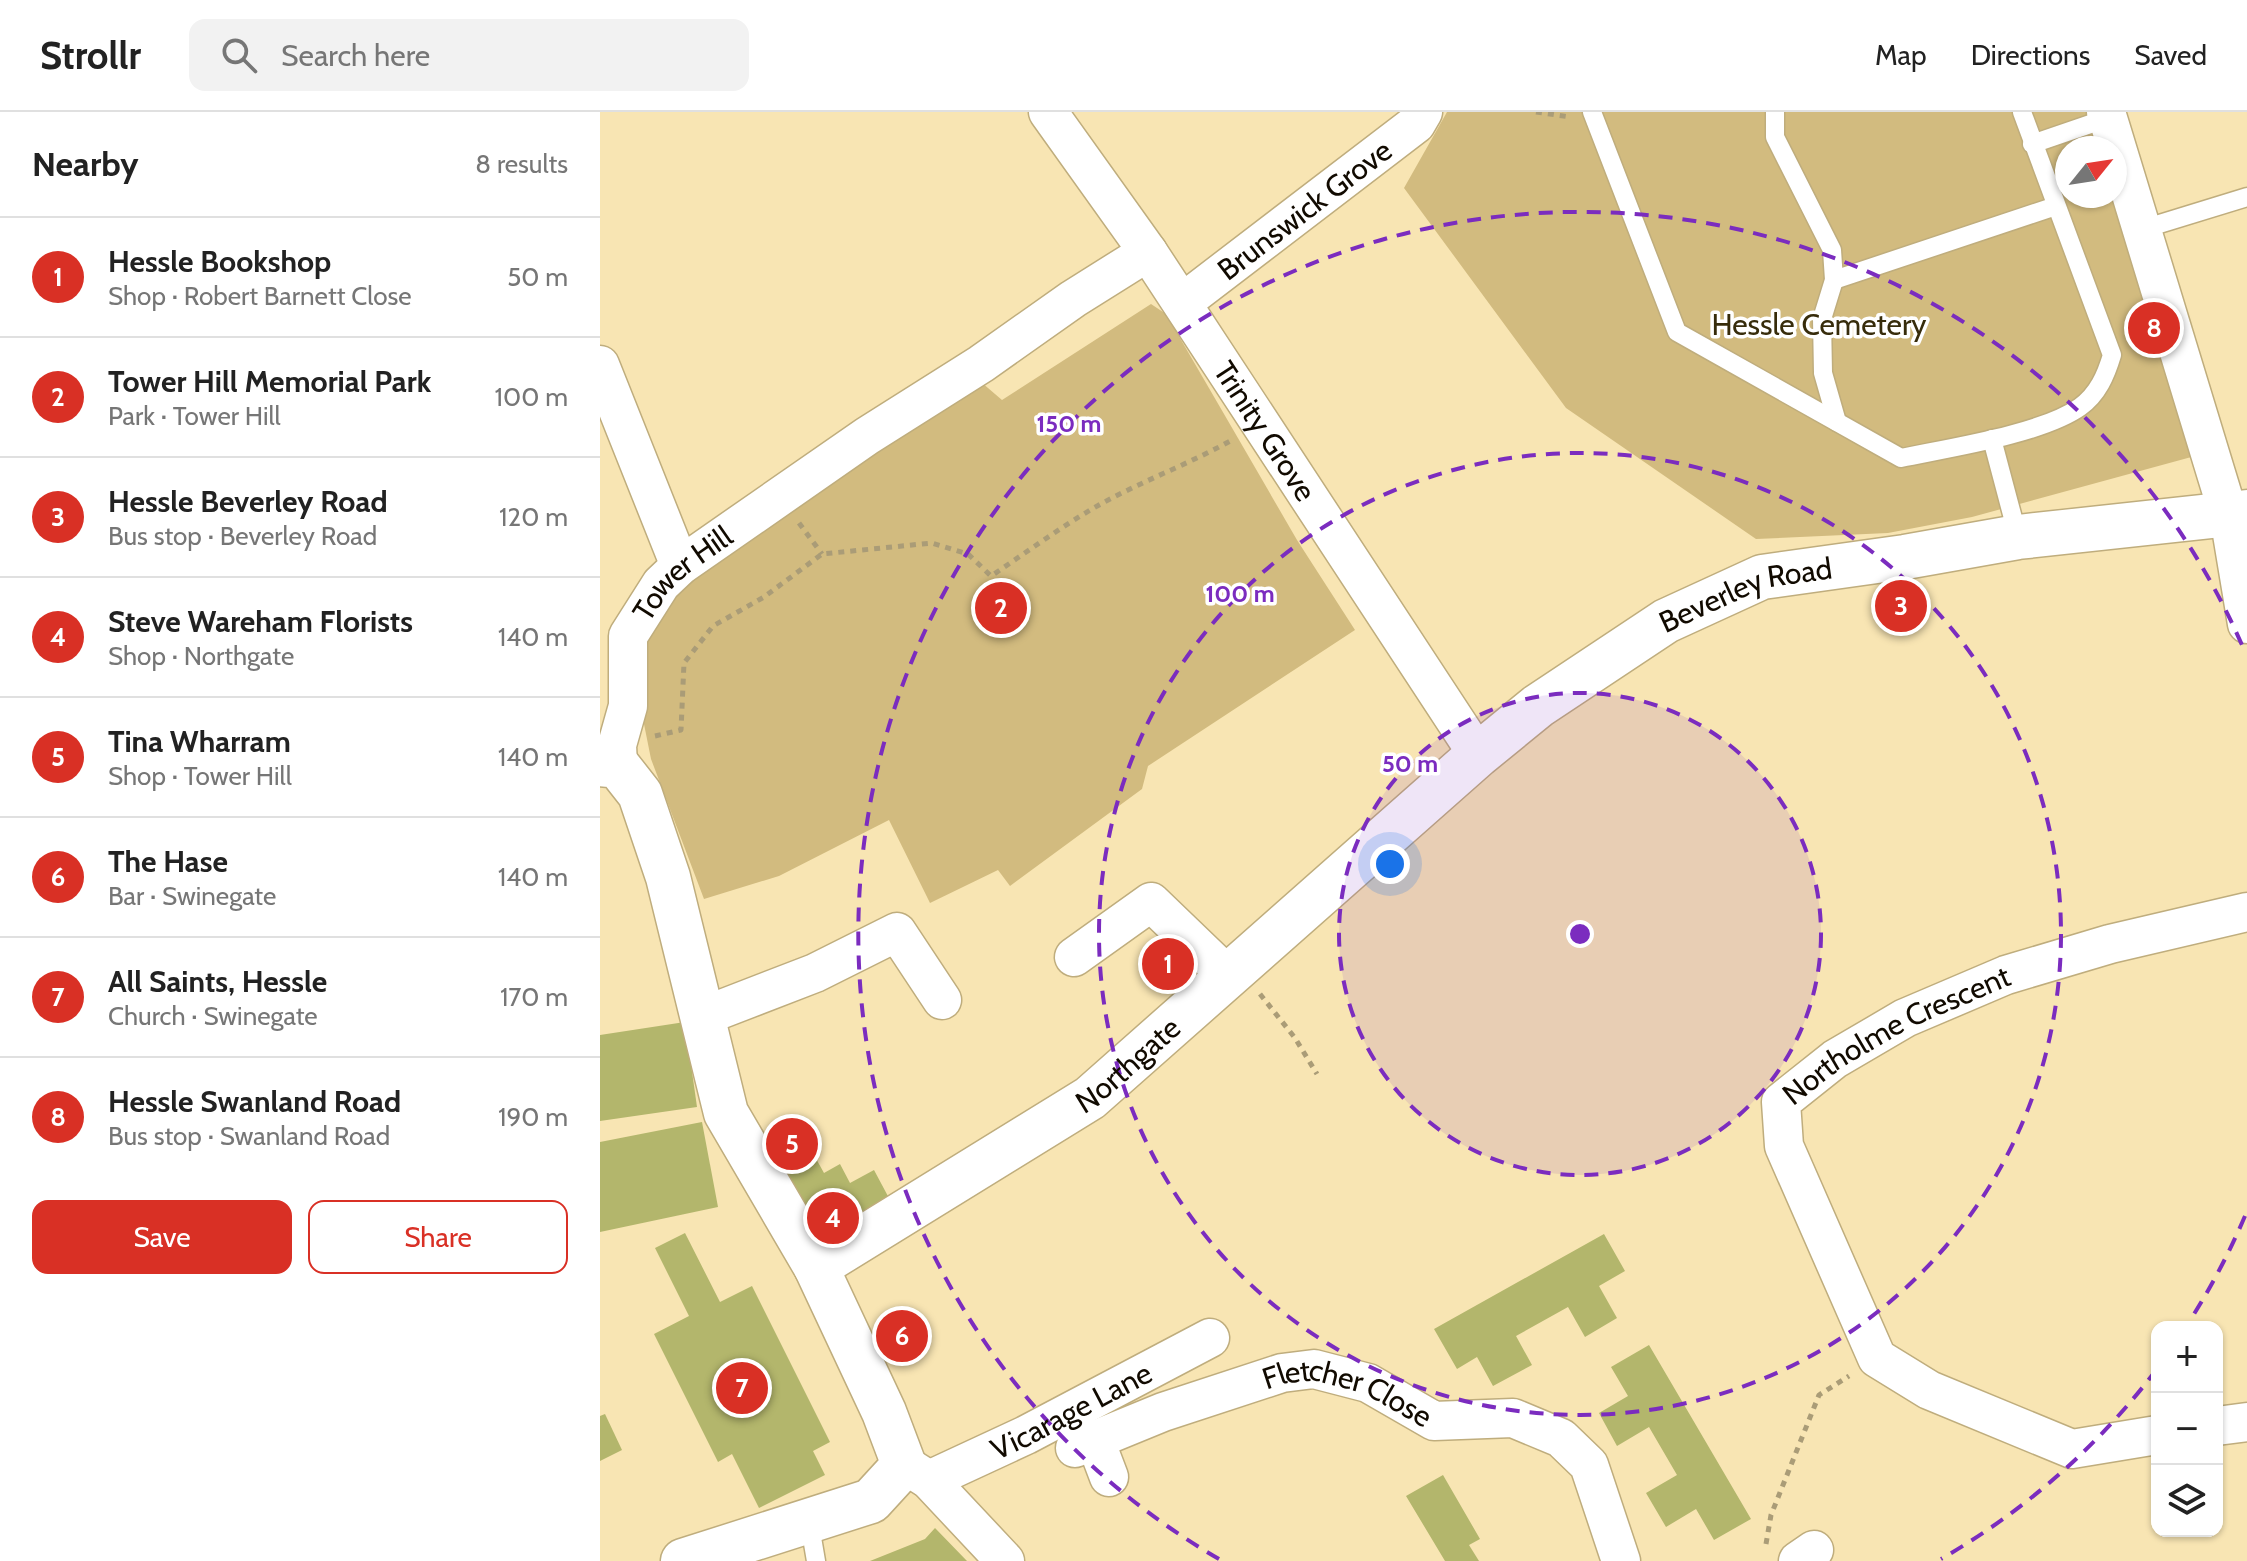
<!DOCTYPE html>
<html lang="en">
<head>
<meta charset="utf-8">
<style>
	:root { --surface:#fff; --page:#f2f2f2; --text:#222; --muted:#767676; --line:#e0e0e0; --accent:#d93025 }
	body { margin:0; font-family:Cabin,sans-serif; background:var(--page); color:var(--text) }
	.controls { position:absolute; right:24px; bottom:24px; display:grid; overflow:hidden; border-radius:16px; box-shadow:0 2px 6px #0004 }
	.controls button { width:72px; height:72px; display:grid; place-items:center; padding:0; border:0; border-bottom:2px solid var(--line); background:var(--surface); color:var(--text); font:40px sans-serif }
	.compass { position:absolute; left:1455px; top:24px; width:72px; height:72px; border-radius:50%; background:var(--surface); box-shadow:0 2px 6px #0004; rotate:60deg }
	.you { position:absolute; left:790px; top:752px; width:28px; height:28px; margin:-20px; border:6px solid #fff; border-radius:50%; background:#1a73e8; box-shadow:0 0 0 12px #1a73e833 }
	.badge { display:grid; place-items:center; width:52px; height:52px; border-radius:50%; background:var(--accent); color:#fff; font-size:26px; font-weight:700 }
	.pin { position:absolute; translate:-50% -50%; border:4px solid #fff; box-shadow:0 2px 8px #0006 }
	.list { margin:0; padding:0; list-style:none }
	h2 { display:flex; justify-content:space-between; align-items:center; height:104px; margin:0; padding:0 32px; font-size:34px }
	h2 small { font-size:26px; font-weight:400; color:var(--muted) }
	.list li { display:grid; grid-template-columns:52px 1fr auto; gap:24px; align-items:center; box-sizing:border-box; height:120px; padding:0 32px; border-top:2px solid var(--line) }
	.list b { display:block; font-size:30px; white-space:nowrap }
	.list p { margin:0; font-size:26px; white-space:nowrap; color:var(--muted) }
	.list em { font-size:26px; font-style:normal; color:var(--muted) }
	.actions { display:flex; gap:16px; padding:24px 32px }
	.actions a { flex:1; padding:18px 0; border:2px solid var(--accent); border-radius:16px; text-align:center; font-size:28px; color:var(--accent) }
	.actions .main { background:var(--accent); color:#fff }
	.icon { flex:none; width:44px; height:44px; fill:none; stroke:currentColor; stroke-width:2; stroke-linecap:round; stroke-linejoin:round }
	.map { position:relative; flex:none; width:1647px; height:1449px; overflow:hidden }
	header { display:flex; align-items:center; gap:48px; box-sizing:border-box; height:112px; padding:0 40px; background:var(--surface); border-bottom:2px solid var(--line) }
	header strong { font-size:38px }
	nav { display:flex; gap:44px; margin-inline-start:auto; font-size:28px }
	.search { width:560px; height:72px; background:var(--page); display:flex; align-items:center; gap:20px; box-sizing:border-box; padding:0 28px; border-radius:16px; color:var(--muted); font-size:30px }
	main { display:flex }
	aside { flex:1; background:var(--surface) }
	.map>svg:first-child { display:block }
</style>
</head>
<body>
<header>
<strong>Strollr</strong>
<div class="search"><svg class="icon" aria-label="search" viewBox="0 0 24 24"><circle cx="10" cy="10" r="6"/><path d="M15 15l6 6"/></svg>Search here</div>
<nav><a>Map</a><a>Directions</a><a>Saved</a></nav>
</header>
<main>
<aside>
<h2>Nearby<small>8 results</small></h2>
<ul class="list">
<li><span class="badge">1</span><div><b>Hessle Bookshop</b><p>Shop · Robert Barnett Close</p></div><em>50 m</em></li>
<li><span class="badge">2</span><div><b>Tower Hill Memorial Park</b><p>Park · Tower Hill</p></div><em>100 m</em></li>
<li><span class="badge">3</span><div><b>Hessle Beverley Road</b><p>Bus stop · Beverley Road</p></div><em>120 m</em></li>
<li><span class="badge">4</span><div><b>Steve Wareham Florists</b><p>Shop · Northgate</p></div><em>140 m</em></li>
<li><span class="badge">5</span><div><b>Tina Wharram</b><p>Shop · Tower Hill</p></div><em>140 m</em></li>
<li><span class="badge">6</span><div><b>The Hase</b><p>Bar · Swinegate</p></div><em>140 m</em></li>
<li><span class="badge">7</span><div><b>All Saints, Hessle</b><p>Church · Swinegate</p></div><em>170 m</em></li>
<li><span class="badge">8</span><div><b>Hessle Swanland Road</b><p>Bus stop · Swanland Road</p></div><em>190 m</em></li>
</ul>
<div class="actions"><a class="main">Save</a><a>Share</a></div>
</aside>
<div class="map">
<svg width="1647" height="1449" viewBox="0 0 1647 1449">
	<rect width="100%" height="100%" fill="#f8e5b3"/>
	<g fill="#d2bb7f">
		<path d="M847,0H1489L1501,36H1467V84H1515L1606,341L1372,405L1288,421L1156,427L966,296L804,76Z"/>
		<path d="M551,192L566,202L697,428L755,518L548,654L542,677L410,774L398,758L330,791L289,708L179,764L104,787L51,647L43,607L39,543L49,506L148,421L381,270L402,288Z"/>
	</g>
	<g fill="#b3b66c">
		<path d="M568,823L598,850L569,882L539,855Z"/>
		<path d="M85,910L97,995L0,1009V923Z"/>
		<path d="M102,1010L118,1095L0,1120V1030Z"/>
		<path d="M199,1016L224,1061L240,1052L250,1071L274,1058L290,1088L221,1125L170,1031Z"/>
		<path d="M85,1121L120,1190L152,1174L230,1330L213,1339L225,1363L159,1396L132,1342L118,1350L54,1222L89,1204L55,1136Z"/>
		<path d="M1004,1122L1025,1159L999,1174L1017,1206L985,1225L968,1195L916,1224L932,1253L893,1274L877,1245L857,1257L834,1217Z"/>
		<path d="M1049,1233L1151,1407L1114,1428L1096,1397L1066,1415L1046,1381L1077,1363L1049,1315L1017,1334L999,1301L1028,1284L1011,1255Z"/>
		<path d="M5,1302L22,1338L0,1349V1304Z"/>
		<path d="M843,1363L880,1427L869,1433L879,1449H845L806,1384Z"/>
		<path d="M335,1416L367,1449H270L325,1427Z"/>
	</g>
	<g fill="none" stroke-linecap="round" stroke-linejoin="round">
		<defs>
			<g id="lane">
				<path d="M992,0L1077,220L1301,346C1349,336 1442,322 1480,295C1498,282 1506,263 1512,243L1422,0"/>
				<path d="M1175,0V25L1232,138L1234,168L1222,207L1223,261L1237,310"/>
				<path d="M1432,32L1508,6"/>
				<path d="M1543,117L1647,85"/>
				<path d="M1234,168L1456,94"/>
				<path d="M1392,327L1418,425"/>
				<path d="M209,1408L216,1449"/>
			</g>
			<g id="street">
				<path id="s1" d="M448,0L548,140L878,643"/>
				<path d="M1506,0L1629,404L1647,512"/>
				<path id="s2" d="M582,191L816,12L823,0"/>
				<path d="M0,253L80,454"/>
				<path id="s3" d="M18,654L17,633L28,594V524L61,472L80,454L267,324L381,252L473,187L548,140"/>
				<path d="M474,845L551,790L629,865"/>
				<path d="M101,905L215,861L297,820L342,888"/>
				<path d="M1617,1314L1647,1310"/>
				<path id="s4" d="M1557,1323L1472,1337L1329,1278L1277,1246L1184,1034L1181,990L1235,947L1305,906L1406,863L1510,832L1647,800"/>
				<path d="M495,1328L509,1365"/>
				<path id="s5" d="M475,1336L563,1300L682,1261L714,1257L768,1271L834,1309L913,1306L961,1326L989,1353L1021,1449"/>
				<path d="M310,1356L329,1368L405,1449"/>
				<path id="s6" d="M329,1368L426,1323L610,1226"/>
				<path d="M1198,1449L1214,1438"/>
			</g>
			<g id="secondary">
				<path d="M0,652L18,654L40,682L68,765L126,1001L216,1155L284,1300L304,1353L271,1389L83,1449"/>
				<path id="s7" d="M216,1155L490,986L878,643L938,594L1066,509L1162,465L1305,445L1418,425L1647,400"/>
			</g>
		</defs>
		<use href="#lane" stroke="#bfad7d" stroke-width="21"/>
		<use href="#street" stroke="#bfad7d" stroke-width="41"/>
		<use href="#secondary" stroke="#bfad7d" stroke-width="47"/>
		<g stroke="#aa9c77" stroke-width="5" stroke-dasharray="6 6" stroke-linecap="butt">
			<path d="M936,0L970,5"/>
			<path d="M199,411L222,442"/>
			<path d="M55,624L81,618L84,551L113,514L164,485L222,442L332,431L368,442L391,464C427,440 462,414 499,393C542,369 589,352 632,328"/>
			<path d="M660,882L695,926L717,962"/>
			<path d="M1166,1432L1171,1403L1219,1283L1249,1264"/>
		</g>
		<use href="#lane" stroke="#fff" stroke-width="18"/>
		<use href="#street" stroke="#fff" stroke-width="38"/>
		<use href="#secondary" stroke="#fff" stroke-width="44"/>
	</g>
	<circle cx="980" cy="822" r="241" fill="#7b2cbf" fill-opacity=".12"/>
	<g fill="none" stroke="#7b2cbf" stroke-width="4" stroke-dasharray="14 10">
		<circle cx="980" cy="822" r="241"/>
		<circle cx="980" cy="822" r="481"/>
		<path d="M1645 1104A722 722 0 0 1 1589 1210M1557 1257A722 722 0 0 1 1341 1447M619 1447A722 722 0 1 1 1645 540"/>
	</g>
	<g text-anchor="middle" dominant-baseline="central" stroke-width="7" stroke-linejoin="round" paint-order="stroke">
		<g font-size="30" fill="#110a00" stroke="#fff">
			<text stroke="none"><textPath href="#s2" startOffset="154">Brunswick Grove</textPath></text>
			<text stroke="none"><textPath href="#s1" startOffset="386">Trinity Grove</textPath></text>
			<text stroke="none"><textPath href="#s3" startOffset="216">Tower Hill</textPath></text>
			<text stroke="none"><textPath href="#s7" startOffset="1156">Beverley Road</textPath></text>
			<text stroke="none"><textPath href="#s4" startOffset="712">Northolme Crescent</textPath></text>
			<text stroke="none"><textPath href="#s7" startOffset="372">Northgate</textPath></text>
			<text stroke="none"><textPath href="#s5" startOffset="290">Fletcher Close</textPath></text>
			<text stroke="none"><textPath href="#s6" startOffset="158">Vicarage Lane</textPath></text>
		</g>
		<g font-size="30" fill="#372c0b" stroke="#fff">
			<text x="1219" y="212">Hessle Cemetery</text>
		</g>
	</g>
	<circle cx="980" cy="822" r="12" fill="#7b2cbf" stroke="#fff" stroke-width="4"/>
	<g font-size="24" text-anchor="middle" font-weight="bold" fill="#7b2cbf" stroke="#fff" stroke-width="7" stroke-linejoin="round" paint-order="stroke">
		<text x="469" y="320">150 m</text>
		<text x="640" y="490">100 m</text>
		<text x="810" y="660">50 m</text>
	</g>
</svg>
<div class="controls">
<button>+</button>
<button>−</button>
<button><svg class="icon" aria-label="layers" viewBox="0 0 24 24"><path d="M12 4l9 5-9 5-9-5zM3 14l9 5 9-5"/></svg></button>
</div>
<svg class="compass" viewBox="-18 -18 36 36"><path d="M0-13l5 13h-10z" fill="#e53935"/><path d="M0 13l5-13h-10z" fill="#767676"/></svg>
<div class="you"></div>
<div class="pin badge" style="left:568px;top:852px">1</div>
<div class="pin badge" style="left:401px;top:496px">2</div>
<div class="pin badge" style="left:1301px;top:494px">3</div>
<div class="pin badge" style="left:233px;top:1106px">4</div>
<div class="pin badge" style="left:192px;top:1032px">5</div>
<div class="pin badge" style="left:302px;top:1224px">6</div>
<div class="pin badge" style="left:142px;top:1276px">7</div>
<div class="pin badge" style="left:1554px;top:216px">8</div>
</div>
</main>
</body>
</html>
